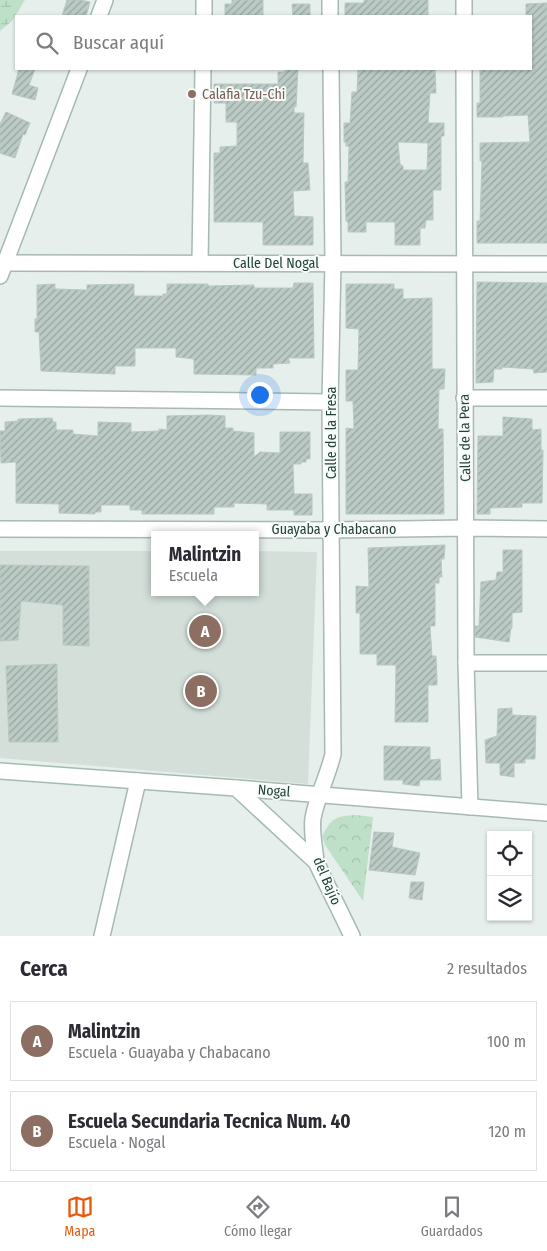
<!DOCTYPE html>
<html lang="es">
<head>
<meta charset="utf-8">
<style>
	:root { --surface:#fff; --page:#f7f7f7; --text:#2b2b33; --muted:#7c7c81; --line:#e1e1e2; --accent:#ea580c }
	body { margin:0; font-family:"Fira Sans Condensed",sans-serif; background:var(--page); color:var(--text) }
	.controls { position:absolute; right:15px; bottom:15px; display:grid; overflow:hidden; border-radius:0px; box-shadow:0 1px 4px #0004 }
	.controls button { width:45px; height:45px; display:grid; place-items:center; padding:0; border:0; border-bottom:1px solid var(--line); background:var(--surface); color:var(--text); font:25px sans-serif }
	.you { position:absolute; left:259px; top:394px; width:18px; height:18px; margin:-12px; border:4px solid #fff; border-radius:50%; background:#1a73e8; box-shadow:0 0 0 8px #1a73e833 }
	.badge { display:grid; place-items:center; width:32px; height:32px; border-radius:50%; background:var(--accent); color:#fff; font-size:16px; font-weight:700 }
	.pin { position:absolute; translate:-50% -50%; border:2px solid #fff; box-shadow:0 1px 5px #0006 }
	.popup { position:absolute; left:151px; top:531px; width:108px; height:65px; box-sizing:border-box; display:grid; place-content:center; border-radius:0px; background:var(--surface); filter:drop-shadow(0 1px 4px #0005); font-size:16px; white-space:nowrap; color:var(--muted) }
	.popup b { font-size:19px; color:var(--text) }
	.popup::after { content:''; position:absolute; left:50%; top:100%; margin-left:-10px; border:10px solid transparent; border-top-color:var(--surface) }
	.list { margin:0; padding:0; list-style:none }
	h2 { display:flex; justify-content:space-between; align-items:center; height:65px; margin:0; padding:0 20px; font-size:21px }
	h2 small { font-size:16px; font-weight:400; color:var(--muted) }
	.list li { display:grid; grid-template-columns:32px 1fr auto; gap:15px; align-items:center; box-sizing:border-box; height:80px; margin:0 10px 10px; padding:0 10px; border:1px solid var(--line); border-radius:0px }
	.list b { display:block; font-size:19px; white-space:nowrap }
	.list p { margin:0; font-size:16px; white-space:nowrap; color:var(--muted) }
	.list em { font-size:16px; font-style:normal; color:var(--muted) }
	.icon { flex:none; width:28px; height:28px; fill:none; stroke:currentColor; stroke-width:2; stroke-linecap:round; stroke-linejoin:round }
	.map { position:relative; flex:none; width:547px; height:936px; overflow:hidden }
	.search { position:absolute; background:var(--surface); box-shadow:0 1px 4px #0004; left:15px; right:15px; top:15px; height:55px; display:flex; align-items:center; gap:12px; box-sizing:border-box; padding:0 18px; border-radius:0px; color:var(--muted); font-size:19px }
	.sheet { height:245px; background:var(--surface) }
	nav { display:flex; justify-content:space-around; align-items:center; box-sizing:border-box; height:70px; border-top:1px solid var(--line); background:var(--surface); font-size:14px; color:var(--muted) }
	nav a { display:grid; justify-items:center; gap:2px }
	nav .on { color:var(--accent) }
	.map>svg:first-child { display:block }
</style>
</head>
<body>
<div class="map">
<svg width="547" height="936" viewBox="0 0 547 936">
	<defs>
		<pattern id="forest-crowns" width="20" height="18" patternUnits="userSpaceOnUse" patternTransform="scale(1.25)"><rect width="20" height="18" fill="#bfe0c8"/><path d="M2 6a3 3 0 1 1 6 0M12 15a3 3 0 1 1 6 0" fill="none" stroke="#a4c1ad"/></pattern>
		<pattern id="wetland-marsh" width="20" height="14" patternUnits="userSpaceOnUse" patternTransform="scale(1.25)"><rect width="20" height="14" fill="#bfe0c8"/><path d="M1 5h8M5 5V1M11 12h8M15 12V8" fill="none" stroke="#a4c1ad"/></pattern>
		<pattern id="building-hatch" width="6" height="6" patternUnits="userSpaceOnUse" patternTransform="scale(1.25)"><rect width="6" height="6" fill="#bbcac4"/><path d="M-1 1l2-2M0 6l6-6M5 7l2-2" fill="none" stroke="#98a6a0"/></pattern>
	</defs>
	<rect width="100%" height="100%" fill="#e6efeb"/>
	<path fill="#d4dfda" d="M0,551H155V592H255V551L317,552L308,784L0,758Z"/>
	<path fill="url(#forest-crowns)" d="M356,815L373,817L363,901L325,845L322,836C332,818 335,816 356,815Z"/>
	<path fill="url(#wetland-marsh)" d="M0,0H25L12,21L0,31Z"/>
	<g fill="url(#building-hatch)" stroke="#b8c9c2" fill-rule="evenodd">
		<path d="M67,0H81L90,2L86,16H62Z"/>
		<path d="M232,0H263V16H225V4H232Z"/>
		<path d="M364,0H428V16H345V3H364Z"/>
		<path d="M547,3V243H477V221H480L482,161H480V143L530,142L528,115L503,116V117H477V103H480V69H532L531,16H526V4Z"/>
		<path d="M292,4H310V16H293Z"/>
		<path d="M19,69H35L29,85L38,88L35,100L12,94Z"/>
		<path d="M285,69H298L296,107H294V113H304L303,163H308L310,190L293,191L294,216L313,217V245H263V222H214V153H220V147L237,146V122H226V103H214V84H278V72H285Z"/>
		<path d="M358,69H435L436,93H430L428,123H444V136H441V190H433V220H426L425,228H420V245H395V222H366V232H348V222L346,221L345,182H348L349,146H346V142H344V123H350L352,92H357ZM398,142L428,143L427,170H403V166L400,164Z"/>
		<path d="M6,112L30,123L25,135L23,134L15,158L0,153V124Z"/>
		<path d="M477,282L547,283V372L534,373L533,369L502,367V369H494L493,382L476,383Z"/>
		<path d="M294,283H313L314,358H288L290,363L273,364V368H256V375L194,374V359L176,357V348H135V366H115V374L41,371L39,332H35V319H37V285L55,284V289L87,290V285L134,284V296H163V294H167V284H208V286L254,285V288H293Z"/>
		<path d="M346,284H394V289H403V299L432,298V369H445L444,389H439L438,429H443L444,514H346V428L354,429L353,401H346V370H358L359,329L346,328Z"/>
		<path d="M209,415L225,416V428H233V431L254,433V457L260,452L280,453V432H310V459H306V462H301V464H293L294,494H312V515H294V510H267V504L234,503V507H214V514H142V510H130V505H101V512H95V514L59,513V504L16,503V462L1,463L0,431H5V422L18,421V419L52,418L53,422H56V430H73V434L98,436V422L131,423V432L159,431V429L167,430V416Z"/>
		<path d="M503,417L532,419V430L541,429V450H543L542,503H522V507L490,508V514H477L478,436H503Z"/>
		<path d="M445,545L444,559H441L442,577H439V583H435V626H430L432,656H436L437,681V685H428V722H395L396,665H377V654H360V613H356V586L369,587L368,548Z"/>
		<path d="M503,550H522V612L512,613V628H511L509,642L475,637V626H479L481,582L496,580L497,572H503Z"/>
		<path d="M0,565L89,566V646L63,645V605L21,601L18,640L0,641Z"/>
		<path d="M57,664L58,742H9L6,666Z"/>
		<path d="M512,708V715L536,716L535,759H525V763H514V777L500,775V763H486L485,740L497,736L498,709Z"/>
		<path d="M384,746L430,747V760L440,759L441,780H420L419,786L403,784V780H384Z"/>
		<path d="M374,832L394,833L392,847L420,853L415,875L369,870Z"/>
		<path d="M411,882H424L422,900L409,898Z"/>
	</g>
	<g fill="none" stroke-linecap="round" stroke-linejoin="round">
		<defs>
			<g id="street">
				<path d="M330,0V16"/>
				<path d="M99,16L105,0"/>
				<path d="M204,16V0"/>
				<path d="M464,16V0"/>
				<path d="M464,69L466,663L470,807"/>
				<path d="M5,263L547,264"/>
				<path d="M200,263L203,69"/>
				<path d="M0,276L79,69"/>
				<path d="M0,398L330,402"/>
				<path d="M464,398H547"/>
				<path d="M0,529L331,530L466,528L547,529"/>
				<path d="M466,663H547"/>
				<path d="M236,788L547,813"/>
				<path d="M316,862C315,848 311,832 313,818C317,796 328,776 333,754L330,402L333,263L331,69"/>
				<path d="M102,936L138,781"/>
			</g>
			<path id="secondary" d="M0,771L236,788L316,862L352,936"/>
		</defs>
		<use href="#street" stroke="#a8b8b2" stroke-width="18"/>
		<use href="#secondary" stroke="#a4bbb3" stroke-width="18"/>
		<use href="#street" stroke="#fff" stroke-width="15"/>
		<use href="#secondary" stroke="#fff" stroke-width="15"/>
	</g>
	<circle fill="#8d6e63" stroke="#f7fbf9" stroke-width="2" cx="192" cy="94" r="5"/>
	<g text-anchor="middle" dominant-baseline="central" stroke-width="4" stroke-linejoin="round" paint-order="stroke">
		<g font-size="14" fill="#785e54" stroke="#f7fbf9" text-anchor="start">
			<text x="202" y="94">Calafia Tzu-Chi</text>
		</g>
		<g font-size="14" fill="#24423a" stroke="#f7fbf9">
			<text x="276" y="263">Calle Del Nogal</text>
			<text transform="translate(331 433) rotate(-90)">Calle de la Fresa</text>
			<text transform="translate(465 438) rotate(-91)">Calle de la Pera</text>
			<text x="334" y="529">Guayaba y Chabacano</text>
			<text transform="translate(274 791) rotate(4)">Nogal</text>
			<text transform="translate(327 881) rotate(67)">del Bajío</text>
		</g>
	</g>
</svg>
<div class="controls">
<button><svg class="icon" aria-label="locate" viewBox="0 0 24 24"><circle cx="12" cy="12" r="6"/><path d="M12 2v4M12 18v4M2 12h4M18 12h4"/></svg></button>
<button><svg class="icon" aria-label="layers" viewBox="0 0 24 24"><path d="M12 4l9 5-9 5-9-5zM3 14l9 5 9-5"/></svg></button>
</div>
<div class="you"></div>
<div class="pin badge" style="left:205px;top:631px;background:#8d6e63">A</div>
<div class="popup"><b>Malintzin</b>Escuela</div>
<div class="pin badge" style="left:201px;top:691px;background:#8d6e63">B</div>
<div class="search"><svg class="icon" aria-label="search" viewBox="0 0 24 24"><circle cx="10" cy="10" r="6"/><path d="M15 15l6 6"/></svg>Buscar aquí</div>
</div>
<section class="sheet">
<h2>Cerca<small>2 resultados</small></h2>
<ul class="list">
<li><span class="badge" style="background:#8d6e63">A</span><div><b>Malintzin</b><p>Escuela · Guayaba y Chabacano</p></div><em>100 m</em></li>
<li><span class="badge" style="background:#8d6e63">B</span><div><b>Escuela Secundaria Tecnica Num. 40</b><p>Escuela · Nogal</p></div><em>120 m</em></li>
</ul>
</section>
<nav>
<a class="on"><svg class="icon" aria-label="map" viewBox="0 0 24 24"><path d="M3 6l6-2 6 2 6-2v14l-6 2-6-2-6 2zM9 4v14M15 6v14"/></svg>Mapa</a>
<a><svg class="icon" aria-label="directions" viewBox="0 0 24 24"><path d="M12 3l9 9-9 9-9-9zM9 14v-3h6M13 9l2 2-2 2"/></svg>Cómo llegar</a>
<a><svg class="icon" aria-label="saved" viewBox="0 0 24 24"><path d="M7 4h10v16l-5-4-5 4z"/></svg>Guardados</a>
</nav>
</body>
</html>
